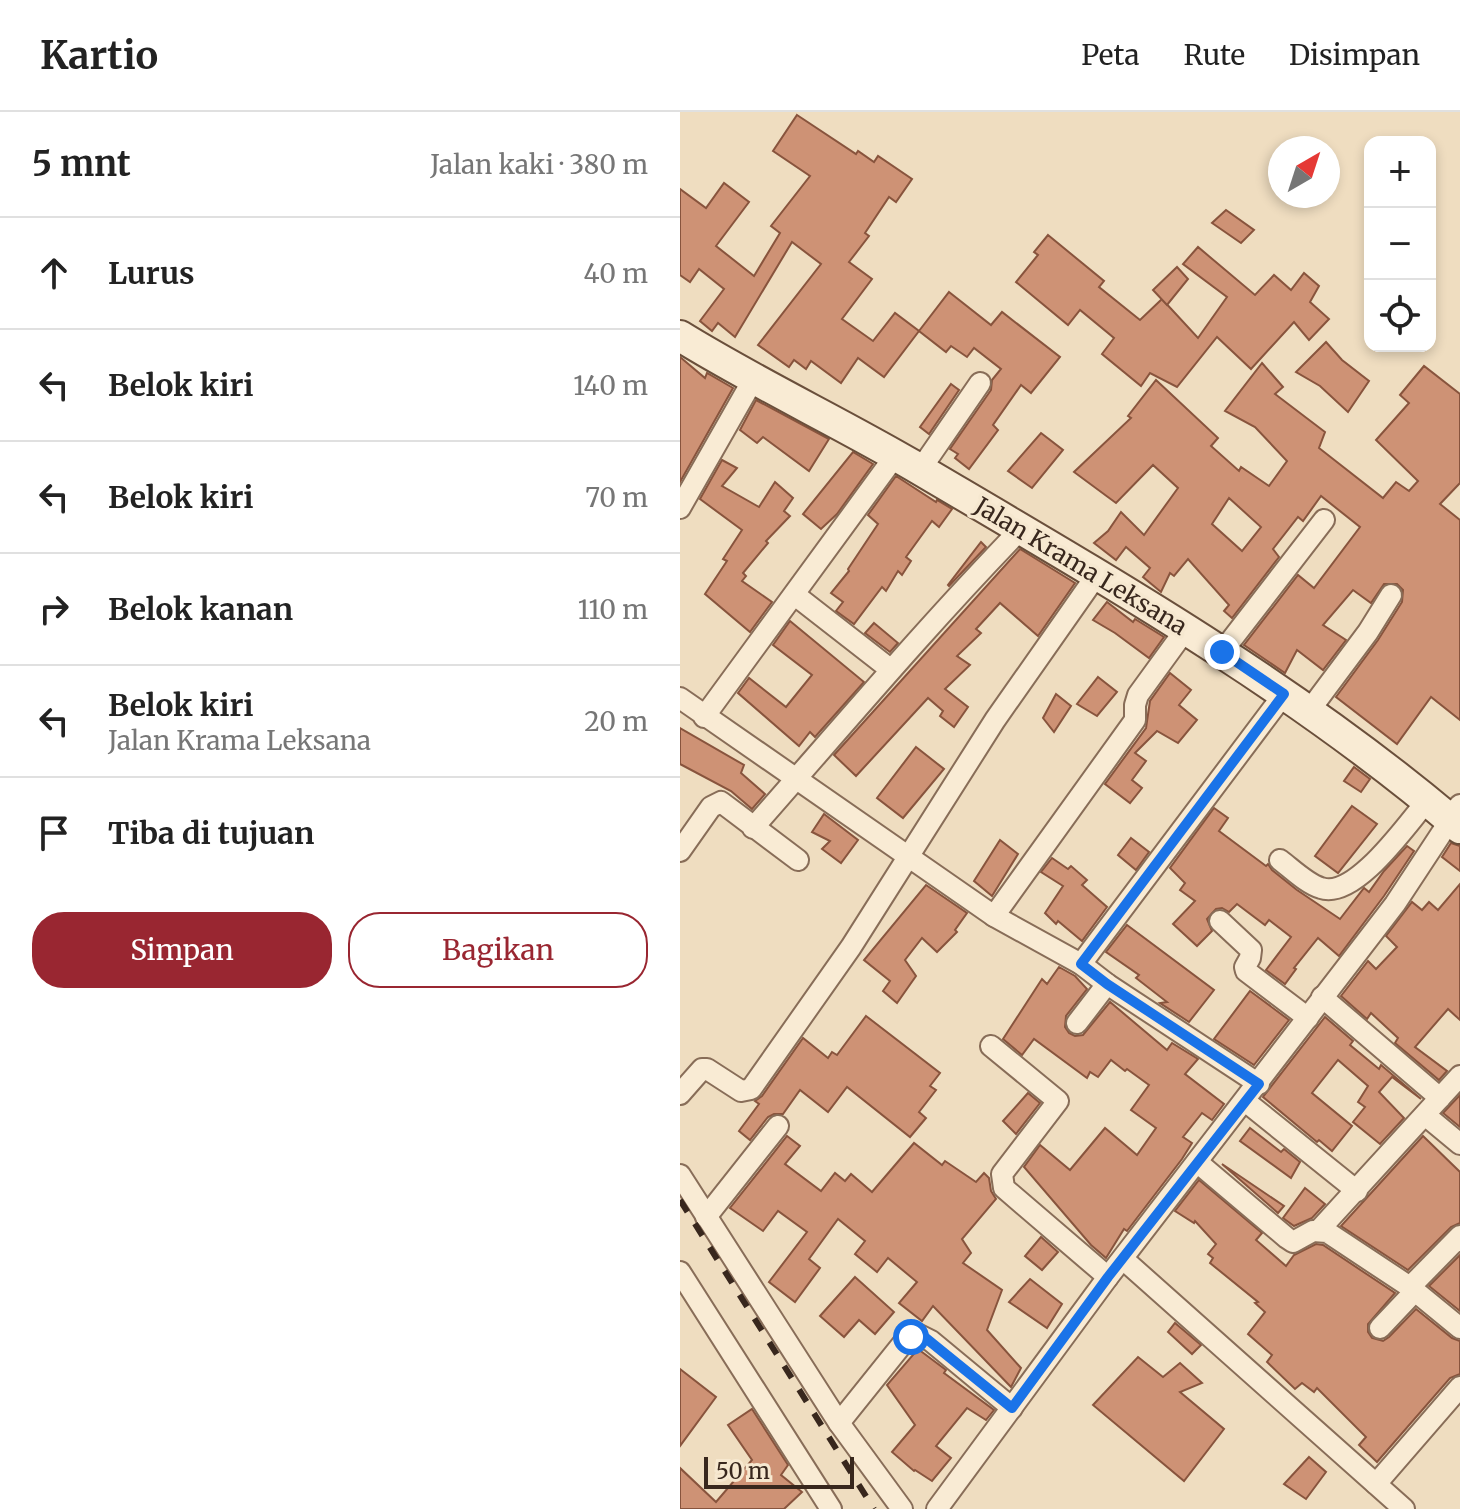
<!DOCTYPE html>
<html lang="id">
<head>
<meta charset="utf-8">
<style>
	:root { --surface:#fff; --page:#f2f2f2; --text:#222; --muted:#767676; --line:#e0e0e0; --accent:#992631 }
	body { margin:0; font-family:Merriweather,serif; background:var(--page); color:var(--text) }
	.controls { position:absolute; right:24px; top:24px; display:grid; overflow:hidden; border-radius:16px; box-shadow:0 4px 12px #0003 }
	.controls button { width:72px; height:72px; display:grid; place-items:center; padding:0; border:0; border-bottom:2px solid var(--line); background:var(--surface); color:var(--text); font:40px sans-serif }
	.compass { position:absolute; left:588px; top:24px; width:72px; height:72px; border-radius:50%; background:var(--surface); box-shadow:0 4px 12px #0003; rotate:39deg }
	.scale { position:absolute; left:24px; bottom:20px; width:150px; box-sizing:border-box; padding-left:8px; border:4px solid #38271d; border-top:0; font-size:22px; line-height:28px; white-space:nowrap; color:#38271d; -webkit-text-stroke:6px #f6e8d0; paint-order:stroke }
	.stop { position:absolute; width:24px; height:24px; margin:-18px; border:6px solid #1a73e8; border-radius:50%; background:#fff }
	.stop.end { background:#1a73e8; border-color:#fff; box-shadow:0 2px 8px #0008 }
	.list { margin:0; padding:0; list-style:none }
	h2 { display:flex; justify-content:space-between; align-items:center; height:104px; margin:0; padding:0 32px; font-size:34px }
	h2 small { font-size:26px; font-weight:400; color:var(--muted) }
	.list li { display:grid; grid-template-columns:52px 1fr auto; gap:24px; align-items:center; box-sizing:border-box; height:112px; padding:0 32px; border-top:2px solid var(--line) }
	.list b { display:block; font-size:30px; white-space:nowrap }
	.list p { margin:0; font-size:26px; white-space:nowrap; color:var(--muted) }
	.list em { font-size:26px; font-style:normal; color:var(--muted) }
	.actions { display:flex; gap:16px; padding:24px 32px }
	.actions a { flex:1; padding:18px 0; border:2px solid var(--accent); border-radius:32px; text-align:center; font-size:28px; color:var(--accent) }
	.actions .main { background:var(--accent); color:#fff }
	.icon { flex:none; width:44px; height:44px; fill:none; stroke:currentColor; stroke-width:2; stroke-linecap:round; stroke-linejoin:round }
	.map { position:relative; flex:none; width:780px; height:1397px; overflow:hidden }
	header { display:flex; align-items:center; gap:48px; box-sizing:border-box; height:112px; padding:0 40px; background:var(--surface); border-bottom:2px solid var(--line) }
	header strong { font-size:38px }
	nav { display:flex; gap:44px; margin-inline-start:auto; font-size:28px }
	main { display:flex }
	aside { flex:1; background:var(--surface) }
	.map>svg:first-child { display:block }
</style>
</head>
<body>
<header>
<strong>Kartio</strong>
<nav><a>Peta</a><a>Rute</a><a>Disimpan</a></nav>
</header>
<main>
<aside>
<h2>5 mnt<small>Jalan kaki · 380 m</small></h2>
<ul class="list">
<li><svg class="icon" aria-label="ahead" viewBox="0 0 24 24"><path d="M12 20V5M6 11l6-6 6 6"/></svg><div><b>Lurus</b></div><em>40 m</em></li>
<li><svg class="icon" aria-label="left" viewBox="0 0 24 24"><path d="M17 20v-9H6M10 6l-5 5 5 5"/></svg><div><b>Belok kiri</b></div><em>140 m</em></li>
<li><svg class="icon" aria-label="left" viewBox="0 0 24 24"><path d="M17 20v-9H6M10 6l-5 5 5 5"/></svg><div><b>Belok kiri</b></div><em>70 m</em></li>
<li><svg class="icon" aria-label="right" viewBox="0 0 24 24"><path d="M7 20v-9h11M14 6l5 5-5 5"/></svg><div><b>Belok kanan</b></div><em>110 m</em></li>
<li><svg class="icon" aria-label="left" viewBox="0 0 24 24"><path d="M17 20v-9H6M10 6l-5 5 5 5"/></svg><div><b>Belok kiri</b><p>Jalan Krama Leksana</p></div><em>20 m</em></li>
<li><svg class="icon" aria-label="arrive" viewBox="0 0 24 24"><path d="M6 21V4h12l-3 4 3 4H6"/></svg><div><b>Tiba di tujuan</b></div></li>
</ul>
<div class="actions"><a class="main">Simpan</a><a>Bagikan</a></div>
</aside>
<div class="map">
<svg width="780" height="1397" viewBox="0 0 780 1397">
	<rect width="100%" height="100%" fill="#efddc0"/>
	<g fill="#ce9275" stroke="#88543d" stroke-width="2" fill-rule="evenodd">
		<path d="M117,3L176,42L178,39L194,50L198,44L232,67L216,90L209,85L185,121L189,124L169,150L192,167L162,207L193,229L215,201L239,219L204,265L178,246L161,271L131,249L126,257L114,248L109,255L78,233L141,152L112,130L55,225L38,211L32,219L20,209L44,177L19,157L10,170L0,163V77L26,96L44,71L69,90L36,134L74,164L100,121L91,114L130,64L93,39Z"/>
		<path d="M546,98L574,118L561,131L532,111Z"/>
		<path d="M368,123L424,169L419,175L460,208L482,187L518,226L547,185L503,152L518,135L575,183L594,163L611,178L624,161L639,174L630,190L649,207L629,228L614,210L571,257L537,225L497,275L470,261L461,274L422,242L434,226L400,198L388,213L336,170L358,143L354,140Z"/>
		<path d="M497,155L508,167L487,193L473,178Z"/>
		<path d="M269,180L311,213L322,200L380,245L351,281L341,273L313,313L318,318L289,357L275,346L278,342L270,337L311,278L312,268L321,257L294,236L287,245L271,234L266,240L239,219Z"/>
		<path d="M646,230L662,248L689,269L668,300L640,274L616,260Z"/>
		<path d="M0,245L25,266L27,261L53,276L0,370Z"/>
		<path d="M582,251L603,275L595,282L645,320L639,336L703,386L716,370L729,379L738,369L696,328L729,291L720,283L744,254L780,282V371L760,392L780,408V608L751,585L717,632L656,585L698,528L722,490L723,478L717,472H704L691,491L673,478L643,513L666,528L643,558L617,538L605,561L564,533L618,463L634,476L680,415L641,384L623,409L618,405L593,437L599,445L552,506L544,499L549,493L508,447L494,464L490,461L481,480L463,465L470,456L446,435L436,448L414,431L428,419L441,400L464,423L498,376L473,353L436,391L394,360L451,306L448,304L476,268L538,326L531,334L559,359L561,355L589,374L607,349L575,315L545,299ZM549,386L581,415L562,439L532,412Z"/>
		<path d="M271,272L279,278L249,322L240,315Z"/>
		<path d="M76,288L149,327L129,359L83,325L77,331L60,318Z"/>
		<path d="M361,321L383,338L352,376L328,359Z"/>
		<path d="M173,340L193,352L157,402L141,417L123,402Z"/>
		<path d="M42,348L57,356L42,374L79,395L95,370L113,386L104,399L110,404L86,429L88,431L63,461L66,464L62,469L92,490L70,520L25,482L47,449L43,447L62,418L20,387Z"/>
		<path d="M216,364L256,390L257,388L272,397L259,415L252,409L226,445L231,449L222,463L218,459L206,479L202,475L174,512L156,499L163,490L151,481L169,459L168,457L198,412L188,403Z"/>
		<path d="M301,430L306,435L269,474L268,473Z"/>
		<path d="M340,437L395,471L358,524L320,491L296,517L301,521L277,544L290,553L265,577L288,595L274,615L260,604L263,599L248,586L176,664L154,643Z"/>
		<path d="M427,490L453,510L455,507L484,525L469,546L435,521L413,508Z"/>
		<path d="M110,509L184,570L135,625L130,620L119,634L58,581L69,566L106,595L132,563L93,533Z"/>
		<path d="M194,511L218,531L210,540L185,521Z"/>
		<path d="M490,561L511,578L499,593L517,608L498,631L477,619L455,641L466,649L452,668L462,676L450,691L425,672L466,616L470,589Z"/>
		<path d="M418,565L437,580L417,604L397,592Z"/>
		<path d="M376,582L391,594L374,620L363,606Z"/>
		<path d="M0,616L64,653L61,661L85,682L72,697L51,679L0,652Z"/>
		<path d="M236,635L264,657L223,706L197,686Z"/>
		<path d="M674,655L690,667L681,680L664,669Z"/>
		<path d="M672,694L697,712L658,761L635,744Z"/>
		<path d="M534,696L548,706L539,719L586,754L588,752L592,758L617,778L660,807L684,776L689,780L704,759L727,734L734,739L704,784L659,844L638,826L614,856L616,857L605,872L586,858L611,825L589,808L585,813L557,792L549,800L542,796L536,797L527,807L532,819L517,834L493,812L515,789L500,778L505,771L490,756Z"/>
		<path d="M144,702L178,728L161,751L142,737L150,729L132,720Z"/>
		<path d="M451,726L469,740L456,758L438,743Z"/>
		<path d="M320,728L338,742L312,784L294,769Z"/>
		<path d="M771,731L780,734V759L762,745Z"/>
		<path d="M372,746L388,757L391,754L407,768L402,773L427,795L402,829L378,809L376,812L365,801L383,774L361,760Z"/>
		<path d="M780,772V908L768,897L735,935L767,959L759,968L715,931L718,926L691,901L687,907L661,884L688,849L696,857L717,835L706,824L732,790L742,798L749,790L758,798Z"/>
		<path d="M246,773L287,801L275,818L277,820L257,840L242,826L225,848L236,864L217,891L203,879L210,869L184,848Z"/>
		<path d="M447,813L534,878L509,910L480,891L487,890L456,866L459,863L426,840Z"/>
		<path d="M379,855L395,864L407,877L386,904L385,915L389,921L395,924L403,923L430,890L487,938L492,931L518,947L505,962L544,992L532,1008L522,1001L503,1025L512,1031L502,1047L447,1119L444,1117L426,1146L411,1133L344,1055L360,1033L390,1058L425,1016L457,1043L476,1016L451,998L469,973L447,957L445,959L431,948L418,965L410,960L407,966L354,927L342,943L323,927L362,867L367,872Z"/>
		<path d="M570,879L609,908L574,953L534,927Z"/>
		<path d="M186,904L260,961L250,974L256,978L239,1000L246,1006L230,1025L167,975L148,1000L120,978L103,1002H94L88,1005L70,1028L59,1019L79,992L75,989L82,984L123,926L148,946L152,940L157,943Z"/>
		<path d="M645,905L673,929L670,933L699,957L701,953L741,987L712,965L699,980L724,1006L700,1032L673,1010L685,995L678,990L688,974L658,948L632,981L672,1014L652,1039L639,1028L637,1030L583,985Z"/>
		<path d="M348,981L360,991L336,1022L323,1009Z"/>
		<path d="M780,983V1015L763,1001Z"/>
		<path d="M570,1016L601,1040L604,1037L620,1050L611,1066L560,1029Z"/>
		<path d="M107,1024L120,1034L105,1052L141,1079L155,1061L165,1069L171,1062L192,1080L234,1031L262,1053L265,1049L296,1070L304,1061L309,1066L311,1079L316,1087L282,1127L291,1141L283,1151L322,1178L307,1218L341,1256L331,1275L253,1194L242,1209L219,1191L237,1170L208,1146L197,1160L175,1142L185,1129L158,1107L129,1147L140,1156L115,1190L89,1170L127,1120L98,1099L83,1119L50,1096Z"/>
		<path d="M743,1024L780,1060V1111L771,1115L728,1158L661,1114Z"/>
		<path d="M542,1052L604,1094L598,1101Z"/>
		<path d="M519,1068L582,1121L576,1128L606,1154L614,1143L636,1132L643,1133L715,1181L688,1212V1220L692,1226L703,1229L709,1225L736,1197L772,1226L780,1229V1262L770,1266L697,1350L679,1333L686,1325L637,1276L634,1280L622,1271L615,1277L587,1250L592,1243L568,1222L585,1200L575,1191L578,1190L530,1151L533,1146L528,1142L536,1132L515,1109L514,1111L495,1099Z"/>
		<path d="M625,1076L645,1092L632,1106L614,1114L603,1106Z"/>
		<path d="M361,1125L378,1140L362,1158L345,1144Z"/>
		<path d="M780,1143V1199L749,1174Z"/>
		<path d="M175,1165L214,1200L195,1222L179,1208L164,1225L140,1204Z"/>
		<path d="M350,1167L382,1192L367,1216L329,1190Z"/>
		<path d="M495,1211L521,1233L512,1242L488,1220Z"/>
		<path d="M238,1237L266,1258L264,1261L314,1298L306,1308L287,1296L256,1334L271,1346L252,1369L235,1358L234,1359L212,1340L235,1313L207,1273Z"/>
		<path d="M458,1245L483,1265L500,1251L522,1271L500,1280L544,1317L504,1369L413,1293Z"/>
		<path d="M0,1257L36,1285L0,1334Z"/>
		<path d="M72,1297L108,1353L101,1363L122,1380L104,1397H0V1356L36,1390L72,1348L48,1313Z"/>
		<path d="M629,1345L646,1360L626,1387L604,1372Z"/>
	</g>
	<g fill="none" stroke-linecap="round" stroke-linejoin="round">
		<defs>
			<g id="street">
				<path d="M240,358L300,271"/>
				<path d="M0,396L74,266"/>
				<path d="M115,483L210,557"/>
				<path d="M542,540L644,408"/>
				<path d="M0,586L314,804L401,852L427,872L579,972"/>
				<path d="M629,599L688,520L711,483"/>
				<path d="M24,605L215,344"/>
				<path d="M73,716C161,616 247,514 340,418"/>
				<path d="M0,739L31,695L41,690L118,748"/>
				<path d="M600,748C612,757 627,772 641,776C675,788 727,712 747,689"/>
				<path d="M314,804L455,608V593L458,583L506,517"/>
				<path d="M540,809L571,838L570,846L565,855L566,859L628,906"/>
				<path d="M401,852L604,582"/>
				<path d="M642,885L760,986"/>
				<path d="M397,911L427,872"/>
				<path d="M311,934L378,989L322,1062L324,1076L428,1165"/>
				<path d="M0,982L22,957H27L61,979L71,977L171,835L315,608L416,464"/>
				<path d="M565,989L677,1079"/>
				<path d="M745,1003L780,1032"/>
				<path d="M517,1050L607,1126L613,1130L633,1119L647,1120L730,1175L780,1216"/>
				<path d="M0,1063L159,1311L222,1397"/>
				<path d="M26,1105L98,1014"/>
				<path d="M640,1117L780,964"/>
				<path d="M443,1147L724,1397"/>
				<path d="M0,1160L151,1397"/>
				<path d="M730,1175L780,1124"/>
				<path d="M700,1216L735,1179"/>
				<path d="M159,1311L224,1230L237,1222L251,1229L332,1296"/>
				<path d="M696,1372L780,1275"/>
				<path d="M257,1397L428,1165L715,792L763,719L768,706L780,693"/>
			</g>
			<path id="secondary" d="M0,224C76,271 157,309 234,354C422,465 614,574 780,716"/>
		</defs>
		<use href="#street" stroke="#886d58" stroke-width="24"/>
		<use href="#secondary" stroke="#6a4f3b" stroke-width="34"/>
		<use href="#street" stroke="#f9ebd4" stroke-width="20"/>
		<use href="#secondary" stroke="#f9ebd4" stroke-width="30"/>
		<path stroke="#38271d" stroke-width="6" stroke-dasharray="14 14" stroke-linecap="butt" d="M0,1088L194,1397"/>
	</g>
	<g fill="none" stroke-linecap="round" stroke-linejoin="round">
		<path stroke="#1a73e8" stroke-width="10" d="M231,1225L242,1223L332,1296L428,1165L579,972L427,872L401,852L604,582L542,540"/>
	</g>
	<g text-anchor="middle" dominant-baseline="central" stroke-width="7" stroke-linejoin="round" paint-order="stroke">
		<g font-size="24" fill="#38271d" stroke="#f6e8d0">
			<text transform="translate(401 454) rotate(31)">Jalan Krama Leksana</text>
		</g>
	</g>
</svg>
<div class="controls">
<button>+</button>
<button>−</button>
<button><svg class="icon" aria-label="locate" viewBox="0 0 24 24"><circle cx="12" cy="12" r="6"/><path d="M12 2v4M12 18v4M2 12h4M18 12h4"/></svg></button>
</div>
<svg class="compass" viewBox="-18 -18 36 36"><path d="M0-13l5 13h-10z" fill="#e53935"/><path d="M0 13l5-13h-10z" fill="#767676"/></svg>
<div class="scale">50 m</div>
<div class="stop" style="left:231px;top:1225px"></div>
<div class="stop end" style="left:542px;top:540px"></div>
</div>
</main>
</body>
</html>
